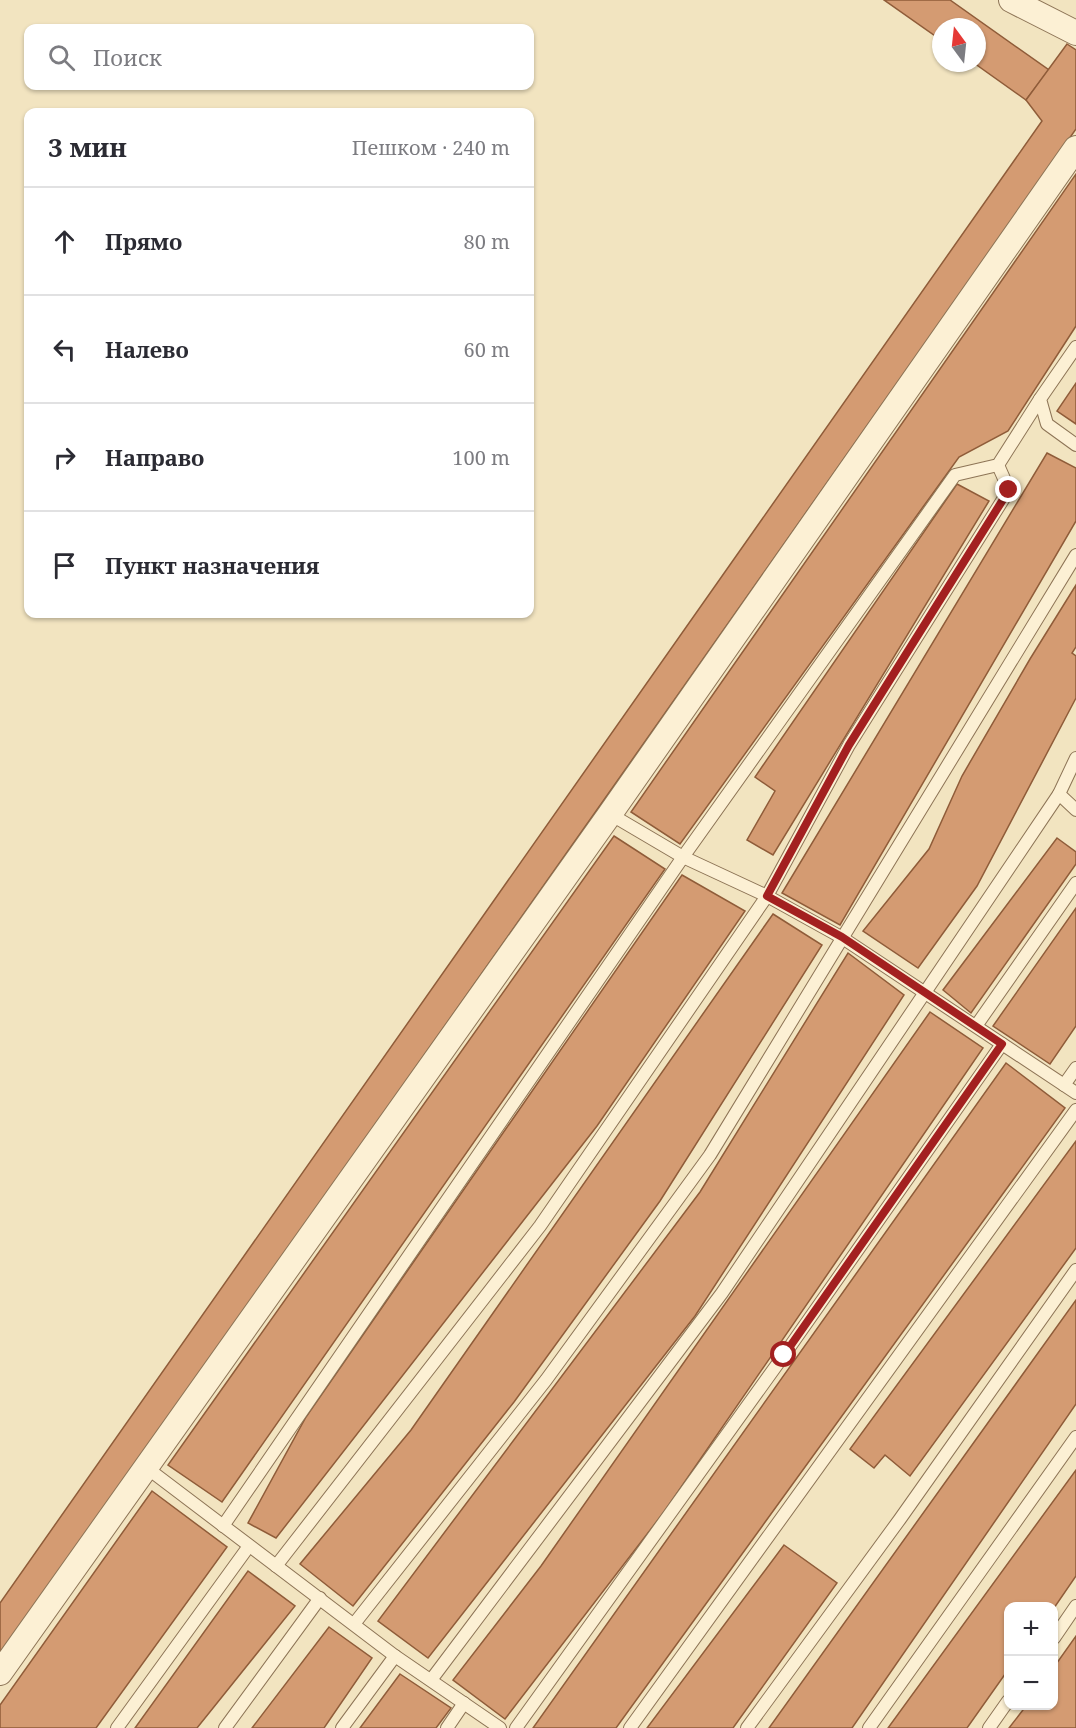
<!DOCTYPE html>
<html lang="ru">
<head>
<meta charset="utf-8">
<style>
	:root { --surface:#fff; --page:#f7f7f7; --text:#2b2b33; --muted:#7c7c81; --line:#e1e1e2 }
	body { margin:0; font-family:"Noto Serif",serif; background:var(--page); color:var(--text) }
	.controls { position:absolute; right:18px; bottom:18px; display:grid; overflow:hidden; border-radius:12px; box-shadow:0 2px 4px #0004 }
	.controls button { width:54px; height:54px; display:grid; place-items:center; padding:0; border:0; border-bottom:2px solid var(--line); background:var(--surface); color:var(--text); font:30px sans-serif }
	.compass { position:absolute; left:932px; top:18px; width:54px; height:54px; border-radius:50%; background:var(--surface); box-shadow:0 2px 4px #0004; rotate:345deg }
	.stop { position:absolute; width:18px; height:18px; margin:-14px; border:4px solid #a32020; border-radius:50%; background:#fff }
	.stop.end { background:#a32020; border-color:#fff; box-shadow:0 2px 6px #0008 }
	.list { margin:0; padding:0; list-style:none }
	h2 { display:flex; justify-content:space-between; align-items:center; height:78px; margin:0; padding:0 24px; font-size:26px }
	h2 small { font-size:20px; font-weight:400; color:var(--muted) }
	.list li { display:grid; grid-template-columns:39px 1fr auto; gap:18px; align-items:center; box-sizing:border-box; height:108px; padding:0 24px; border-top:2px solid var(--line) }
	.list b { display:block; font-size:22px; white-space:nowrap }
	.list em { font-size:20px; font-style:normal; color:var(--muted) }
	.icon { flex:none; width:33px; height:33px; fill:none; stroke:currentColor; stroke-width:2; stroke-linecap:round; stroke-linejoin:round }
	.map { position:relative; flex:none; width:1076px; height:1728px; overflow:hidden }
	.search { position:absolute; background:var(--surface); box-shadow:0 2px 4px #0004; left:24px; top:24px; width:510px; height:66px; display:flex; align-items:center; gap:15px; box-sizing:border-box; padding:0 21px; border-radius:12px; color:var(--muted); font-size:22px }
	.panel { position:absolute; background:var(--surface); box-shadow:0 2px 4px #0004; left:24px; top:108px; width:510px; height:510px; border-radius:12px }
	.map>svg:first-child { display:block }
</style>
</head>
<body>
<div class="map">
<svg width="1076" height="1728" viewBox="0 0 1076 1728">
	<rect width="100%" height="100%" fill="#f2e4c0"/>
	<g fill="#d49b72" stroke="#8f5c39" stroke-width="1.5">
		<path d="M884,0H950L1049,70L1026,100L974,63H977V27H941V40Z"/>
		<path d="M1067,44L1076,50V129L0,1658V1603L1042,121L1026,100Z"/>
		<path d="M1076,174V326L1008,431L959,457L680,844L631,812Z"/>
		<path d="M1076,383V424L1057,411Z"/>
		<path d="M1047,453L1076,468V521L840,925L782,893Z"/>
		<path d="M957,484L989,501L773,855L747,840L775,791L755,777Z"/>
		<path d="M1076,585V647L1072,653L1076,656V698L977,886L918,968L863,931L929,849L962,776L1030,659Z"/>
		<path d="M614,836L665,869L222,1502L168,1465Z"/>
		<path d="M1057,838L1076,852V864L971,1013L943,990Z"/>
		<path d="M682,875L745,911L597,1126L276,1538L248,1523L306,1417Z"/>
		<path d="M1076,908V1026L1050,1064L993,1026Z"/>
		<path d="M773,914L822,945L660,1201L514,1402L353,1606L300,1564L411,1430Z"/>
		<path d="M848,953L904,995L695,1316L428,1658L378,1621L700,1192Z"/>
		<path d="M930,1012L983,1048L664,1512L505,1719L453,1680L541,1566Z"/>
		<path d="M1006,1063L1065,1108L616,1728H533Z"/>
		<path d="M1076,1141V1248L910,1476L885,1455L874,1468L850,1449Z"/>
		<path d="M1076,1300V1404L852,1728H769Z"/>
		<path d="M1076,1470V1576L1054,1608L1008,1606V1670L967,1728H888Z"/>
		<path d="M152,1491L227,1547L96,1728H0V1705Z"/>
		<path d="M784,1545L837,1583L733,1728H647Z"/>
		<path d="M248,1571L295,1606L197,1728H135Z"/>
		<path d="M329,1627L372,1658L324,1728H252Z"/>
		<path d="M1076,1636V1728H1009L1026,1706H1054V1667Z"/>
		<path d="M400,1674L451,1708L436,1728H360Z"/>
	</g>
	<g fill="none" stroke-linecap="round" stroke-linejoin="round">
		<defs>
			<g id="service">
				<path d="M1076,347L1040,399L1047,424L1076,445"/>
				<path d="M1076,758L1059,794L1076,810"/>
				<path d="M610,814L683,857L767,896L841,937L1076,1093"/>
				<path d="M976,1026L1076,883"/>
				<path d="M1064,1085L1076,1068"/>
				<path d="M147,1468L395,1656L500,1728"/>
				<path d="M223,1526L683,857L955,475L998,465L1040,399"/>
				<path d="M276,1566L540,1226L767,896L849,745L1009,490L998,465"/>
				<path d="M354,1624L546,1380L710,1155L1076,555"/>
				<path d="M1054,1638L1076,1606"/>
				<path d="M431,1680L722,1293L1059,794"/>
				<path d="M117,1728L249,1546"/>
				<path d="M225,1728L320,1598"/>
				<path d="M342,1728L395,1656"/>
				<path d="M447,1728L464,1703"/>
				<path d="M516,1728L784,1355L1002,1044"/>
				<path d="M630,1728L1076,1110"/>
				<path d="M747,1728L900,1519L1076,1270"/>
				<path d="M869,1728L1076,1437"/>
				<path d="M989,1728L1008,1701"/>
			</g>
			<g id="minor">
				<path d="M1011,0L1076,33"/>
				<path d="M0,1673L610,814L1076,148"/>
			</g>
		</defs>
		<use href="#service" stroke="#8d7456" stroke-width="14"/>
		<use href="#minor" stroke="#8d7456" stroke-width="26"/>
		<use href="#service" stroke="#fcf0d4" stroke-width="12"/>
		<use href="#minor" stroke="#fcf0d4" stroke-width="24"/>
	</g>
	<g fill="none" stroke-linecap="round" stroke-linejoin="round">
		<path stroke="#a32020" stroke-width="8" d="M784,1355L1002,1044L842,937L767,896L849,745L1009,490"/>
	</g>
</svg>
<div class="controls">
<button>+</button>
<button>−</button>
</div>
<svg class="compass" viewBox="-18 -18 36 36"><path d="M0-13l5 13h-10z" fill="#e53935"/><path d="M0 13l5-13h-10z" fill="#7c7c81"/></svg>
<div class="stop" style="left:784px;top:1355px"></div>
<div class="stop end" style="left:1009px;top:490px"></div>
<div class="search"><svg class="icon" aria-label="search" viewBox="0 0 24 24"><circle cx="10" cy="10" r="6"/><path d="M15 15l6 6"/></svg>Поиск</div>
<section class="panel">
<h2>3 мин<small>Пешком · 240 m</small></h2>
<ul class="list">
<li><svg class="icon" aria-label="ahead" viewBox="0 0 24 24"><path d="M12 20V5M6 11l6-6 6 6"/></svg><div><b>Прямо</b></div><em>80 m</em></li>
<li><svg class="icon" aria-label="left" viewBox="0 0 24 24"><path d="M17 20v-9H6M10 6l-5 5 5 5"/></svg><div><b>Налево</b></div><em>60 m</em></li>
<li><svg class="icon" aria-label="right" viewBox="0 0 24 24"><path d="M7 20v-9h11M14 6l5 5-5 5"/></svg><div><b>Направо</b></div><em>100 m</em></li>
<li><svg class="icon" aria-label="arrive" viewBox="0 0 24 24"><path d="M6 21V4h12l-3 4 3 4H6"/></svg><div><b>Пункт назначения</b></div></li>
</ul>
</section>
</div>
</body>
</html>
